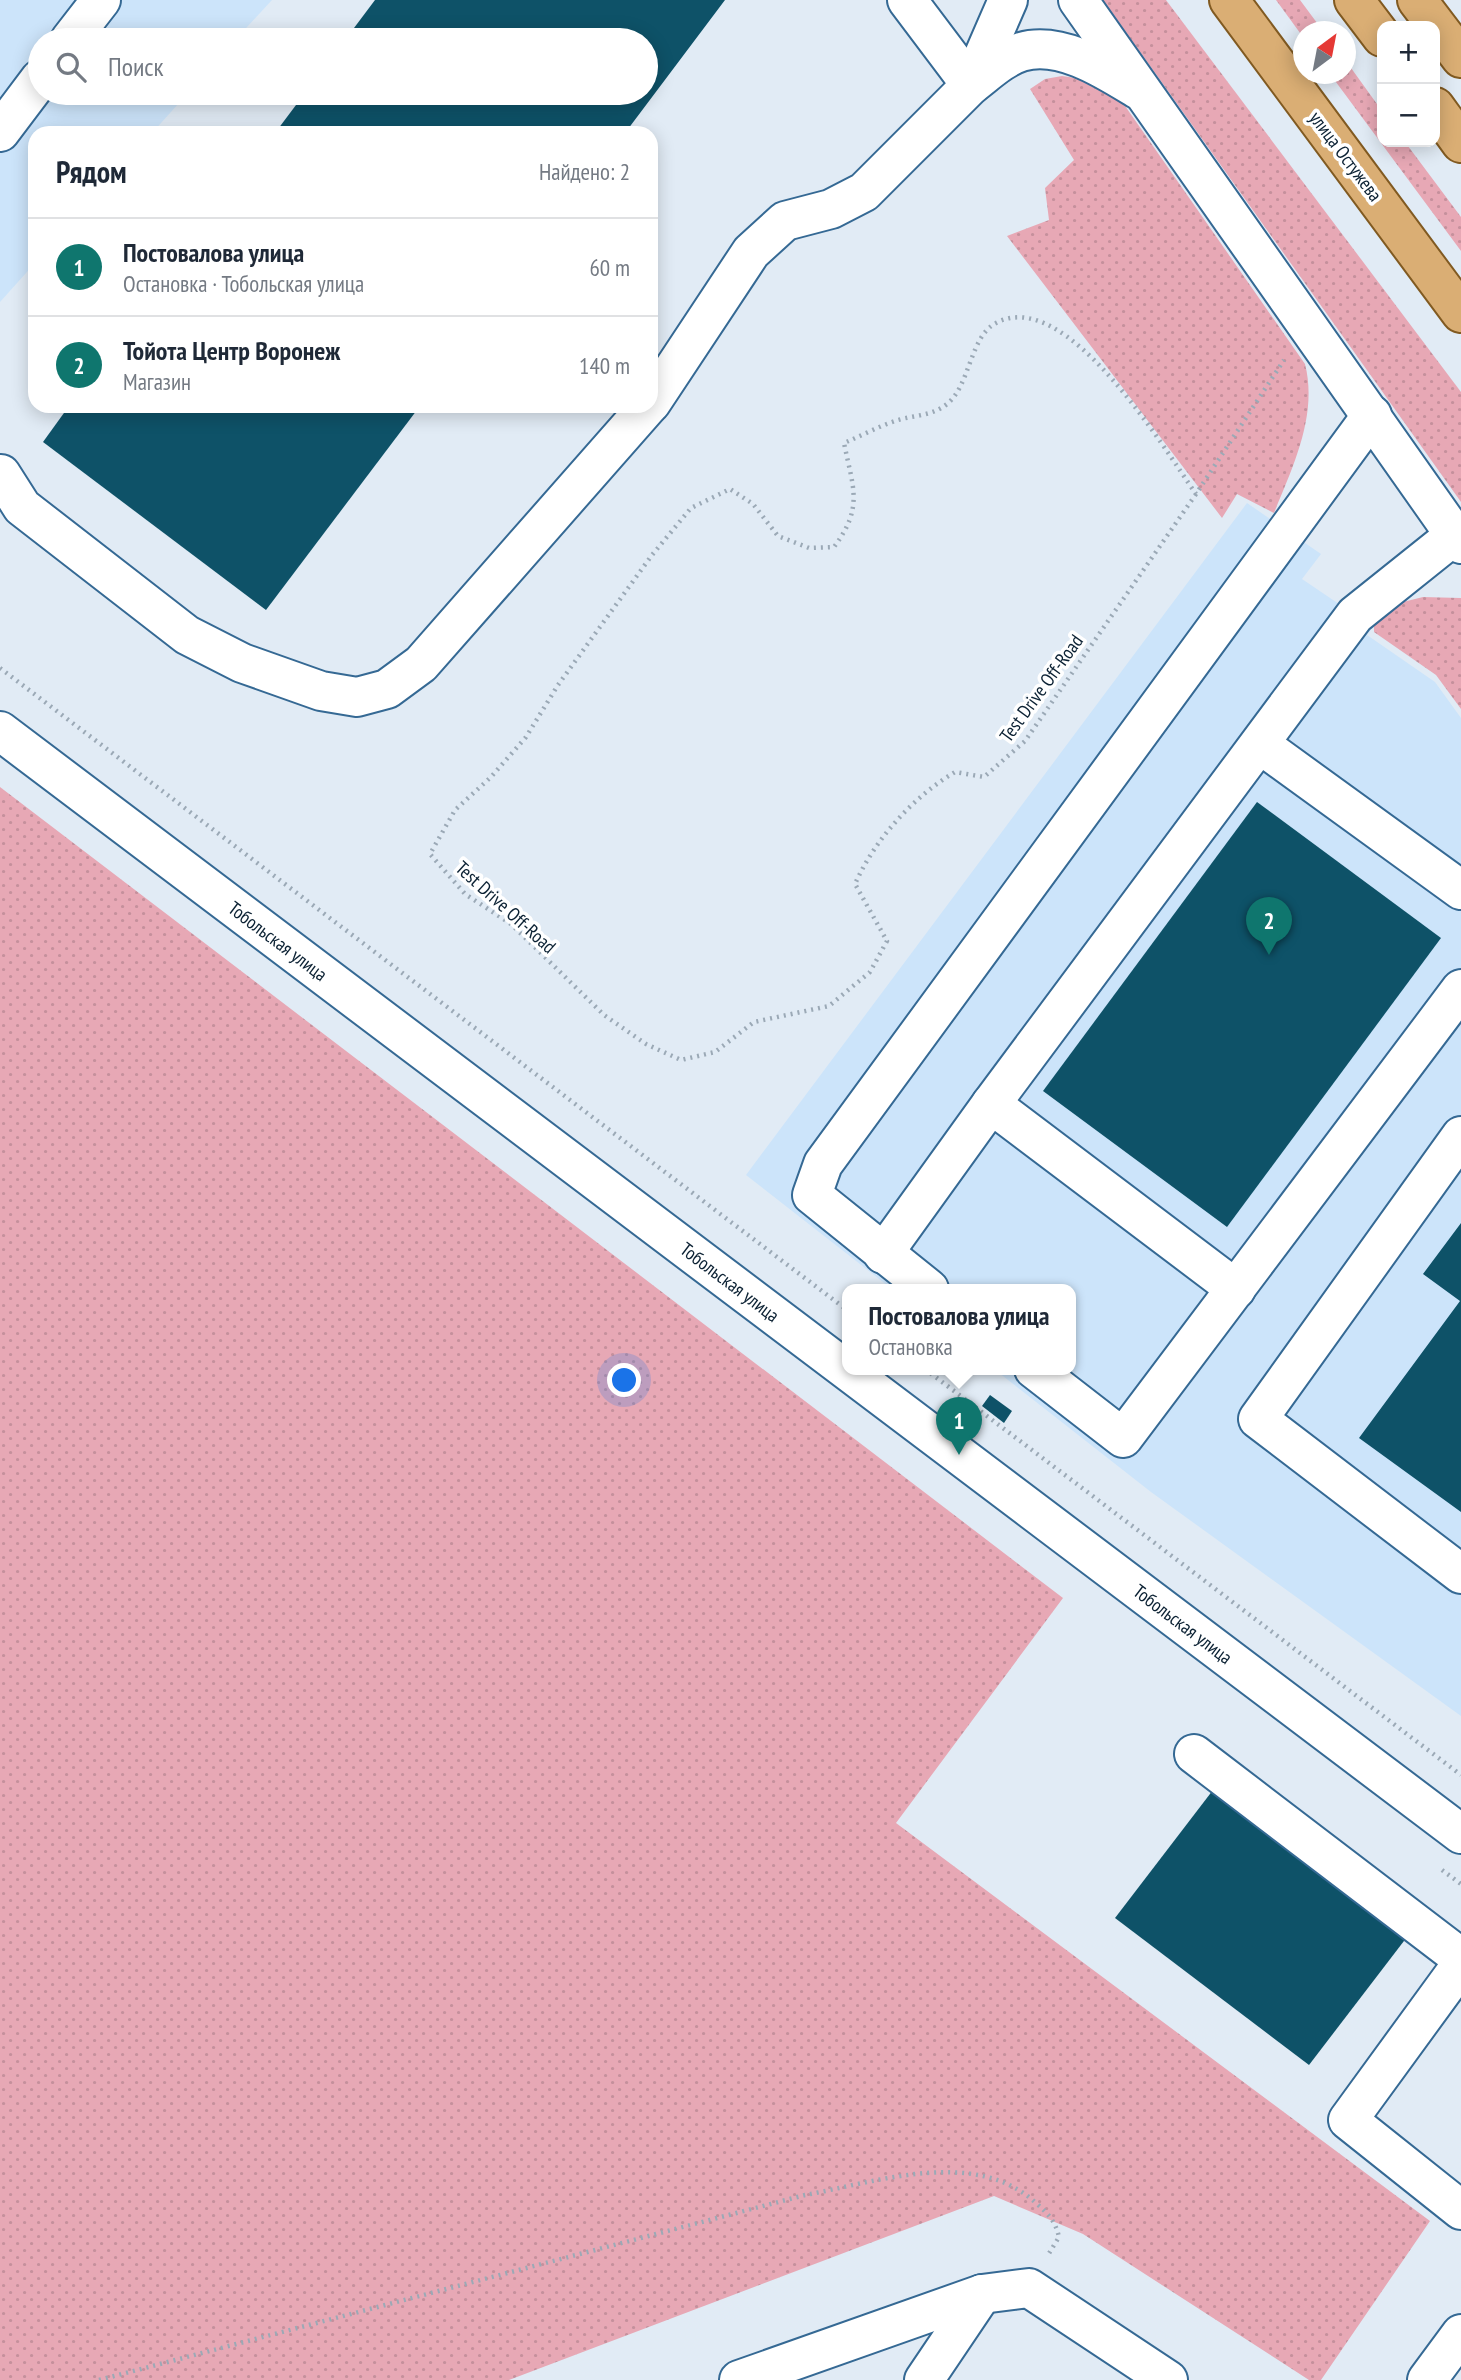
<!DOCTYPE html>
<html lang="ru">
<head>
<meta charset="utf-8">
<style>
	:root { --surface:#fff; --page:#f2f2f3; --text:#1f2937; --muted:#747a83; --line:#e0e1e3; --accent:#0f766e }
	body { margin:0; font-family:"PT Sans Narrow",sans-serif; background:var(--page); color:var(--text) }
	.controls { position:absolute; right:21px; top:21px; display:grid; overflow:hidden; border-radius:14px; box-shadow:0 4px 18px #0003 }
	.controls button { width:63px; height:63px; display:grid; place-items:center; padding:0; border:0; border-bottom:2px solid var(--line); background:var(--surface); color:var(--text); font:35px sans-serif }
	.compass { position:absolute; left:1293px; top:21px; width:63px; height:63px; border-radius:50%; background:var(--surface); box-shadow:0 4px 18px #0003; rotate:32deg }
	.you { position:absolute; left:625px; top:1381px; width:24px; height:24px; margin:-18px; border:5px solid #fff; border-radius:50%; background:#1a73e8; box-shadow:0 0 0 10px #1a73e833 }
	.badge { display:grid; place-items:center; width:46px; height:46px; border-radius:50%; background:var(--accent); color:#fff; font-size:23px; font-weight:700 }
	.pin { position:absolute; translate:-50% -58px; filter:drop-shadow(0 2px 4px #0008) }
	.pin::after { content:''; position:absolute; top:37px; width:24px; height:21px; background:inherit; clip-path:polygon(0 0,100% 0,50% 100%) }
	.popup { position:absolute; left:842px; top:1284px; width:234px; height:91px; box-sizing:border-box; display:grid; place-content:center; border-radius:14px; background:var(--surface); filter:drop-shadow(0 2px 5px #0005); font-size:23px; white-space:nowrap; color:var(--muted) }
	.popup b { font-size:26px; color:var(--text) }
	.popup::after { content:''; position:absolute; left:50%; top:100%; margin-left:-14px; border:14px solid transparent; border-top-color:var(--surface) }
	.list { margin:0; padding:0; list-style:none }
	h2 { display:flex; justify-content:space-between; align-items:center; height:91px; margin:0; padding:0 28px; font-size:30px }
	h2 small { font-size:23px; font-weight:400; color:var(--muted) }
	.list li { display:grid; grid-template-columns:46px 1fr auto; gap:21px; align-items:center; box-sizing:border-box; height:98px; padding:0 28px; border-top:2px solid var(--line) }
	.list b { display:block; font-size:26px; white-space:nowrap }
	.list p { margin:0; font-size:23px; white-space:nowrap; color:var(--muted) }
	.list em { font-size:23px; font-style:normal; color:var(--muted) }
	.icon { flex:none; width:38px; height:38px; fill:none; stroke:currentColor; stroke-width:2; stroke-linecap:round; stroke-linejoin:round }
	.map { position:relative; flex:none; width:1461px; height:2380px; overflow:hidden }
	.search { position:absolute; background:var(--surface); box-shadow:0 4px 18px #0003; left:28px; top:28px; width:630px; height:77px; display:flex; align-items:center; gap:18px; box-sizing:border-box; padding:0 24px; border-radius:38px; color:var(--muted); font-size:26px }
	.panel { position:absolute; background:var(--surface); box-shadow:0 4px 18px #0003; left:28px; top:126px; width:630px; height:287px; border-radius:21px }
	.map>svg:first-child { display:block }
</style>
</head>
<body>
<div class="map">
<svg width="1461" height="2380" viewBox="0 0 1461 2380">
	<defs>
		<pattern id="grass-dots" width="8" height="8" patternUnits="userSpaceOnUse" patternTransform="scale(1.75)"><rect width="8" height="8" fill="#e7a8b5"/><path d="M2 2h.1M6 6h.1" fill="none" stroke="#c5909c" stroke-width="1.8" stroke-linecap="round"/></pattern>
	</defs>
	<rect width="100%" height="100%" fill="#e1ebf5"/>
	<g fill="#cce4fa">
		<path d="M0,0H272L235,40H40V93H188L152,133H35V263L0,302Z"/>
		<path d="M1247,503L1321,554L1302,579L1373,627L1367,635L1435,682L1461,718V1716L1151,1492L994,1369H1071V1289H892L746,1175Z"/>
	</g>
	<g fill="url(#grass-dots)">
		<path d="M1103,0H1166L1461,392V502Z"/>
		<path d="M1276,0H1300L1323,31L1304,32L1303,37Z"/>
		<path d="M1346,61L1382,111V142H1405L1461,217V251L1330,74H1346Z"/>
		<path d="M1062,76L1076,78L1123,103L1305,364C1318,415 1293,466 1274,513L1237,494L1222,518L1007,236L1049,220L1045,188L1074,160L1030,89L1045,79Z"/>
		<path d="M1423,597L1461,598V709L1436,675L1374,632V620L1399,603Z"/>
		<path d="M0,787L1063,1598L896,1823L1430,2221L1321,2380H1309L1083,2234L994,2196L509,2380H0Z"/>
	</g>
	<g fill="#0e5268">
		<path d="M375,0H725L625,133H275L305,93H646V40H345Z"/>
		<path d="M69,406H420L266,610L43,442Z"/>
		<path d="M1257,802L1441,938L1227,1227L1043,1091Z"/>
		<path d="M1461,1223V1512L1359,1438L1460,1301L1423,1274Z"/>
		<path d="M990,1395L1012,1411L1004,1423L982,1406Z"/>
		<path d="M1213,1790L1407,1937L1309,2065L1115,1918Z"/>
	</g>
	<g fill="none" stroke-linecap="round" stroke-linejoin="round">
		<defs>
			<g id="minor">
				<path d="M907,0L971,85C987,73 1002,58 1021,52C1060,40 1106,70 1137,89"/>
				<path d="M1078,0L1461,544"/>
				<path d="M70,40L101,0"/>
				<path d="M0,132L40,79"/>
				<path d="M651,403L751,252L785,221L831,209L864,192L971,85L1008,0"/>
				<path d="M1,474L22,507L187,635L242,663L321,691L357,697L387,689L421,664L648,406"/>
				<path d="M0,731L1461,1834"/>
				<path d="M1261,745L1461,890"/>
				<path d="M991,1104L1236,1289"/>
				<path d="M1461,1136L1258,1419L1461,1574"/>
				<path d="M883,1254L991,1104L1355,615L1455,535"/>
				<path d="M929,1289L812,1195L823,1164L1372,415"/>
				<path d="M1034,1369L1123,1438L1461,989"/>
				<path d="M1194,1754L1461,1958"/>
				<path d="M1461,1965L1348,2120L1461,2210"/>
				<path d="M739,2380L982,2294L1029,2288L1168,2380"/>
				<path d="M924,2380L982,2294"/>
				<path d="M1427,2380L1461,2334"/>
			</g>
			<g id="major">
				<path d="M1229,0L1461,313"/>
				<path d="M1354,0L1382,37"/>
				<path d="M1417,0L1461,58"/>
				<path d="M1435,107L1461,143"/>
			</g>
		</defs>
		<use href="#minor" stroke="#356994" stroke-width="42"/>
		<use href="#major" stroke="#815a21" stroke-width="42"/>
		<g stroke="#9ba9b6" stroke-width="4.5" stroke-dasharray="2 5" stroke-linecap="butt">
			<path d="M1196,494L1025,741L984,777L955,772C913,797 875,839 855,884L887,941L870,972L829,1006L754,1022L715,1052L681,1060L646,1044L604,1015L511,924L465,894L430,854L455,810L491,777L526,737L558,685L652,555L691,508L730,489L753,504L778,536L809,548L834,547C864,507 853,488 844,443C861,436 879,426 898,420C915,415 932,416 947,404C970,386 970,336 996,323C1066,285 1163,447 1196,494L1284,360"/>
			<path d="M0,668L847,1310"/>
			<path d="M925,1369L1461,1775"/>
			<path d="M1442,1870L1461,1884"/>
			<path d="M99,2380L805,2195C877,2182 975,2147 1036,2203C1048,2214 1055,2220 1059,2237L1048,2255"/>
		</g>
		<use href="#minor" stroke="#fff" stroke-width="38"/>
		<use href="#major" stroke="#daae74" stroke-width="38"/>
	</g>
	<g text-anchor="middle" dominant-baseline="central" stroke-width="7" stroke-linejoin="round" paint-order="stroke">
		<g font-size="19" fill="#0b2133" stroke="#fff">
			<text transform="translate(1346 156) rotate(53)">улица Остужева</text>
			<text transform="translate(1041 688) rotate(-54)">Test Drive Off-Road</text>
			<text transform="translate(506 907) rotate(42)">Test Drive Off-Road</text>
			<text transform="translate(278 941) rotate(37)">Тобольская улица</text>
			<text transform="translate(730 1282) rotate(37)">Тобольская улица</text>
			<text transform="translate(1183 1624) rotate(37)">Тобольская улица</text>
		</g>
	</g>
</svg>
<div class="controls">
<button>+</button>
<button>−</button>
</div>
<svg class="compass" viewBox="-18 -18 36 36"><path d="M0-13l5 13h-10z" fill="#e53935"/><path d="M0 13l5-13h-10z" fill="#747a83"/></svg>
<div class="you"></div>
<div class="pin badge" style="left:959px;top:1455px">1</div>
<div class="popup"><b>Постовалова улица</b>Остановка</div>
<div class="pin badge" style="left:1269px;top:955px">2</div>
<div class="search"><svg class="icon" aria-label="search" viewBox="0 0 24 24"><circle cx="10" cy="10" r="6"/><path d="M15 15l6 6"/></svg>Поиск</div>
<section class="panel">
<h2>Рядом<small>Найдено: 2</small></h2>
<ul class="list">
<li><span class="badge">1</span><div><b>Постовалова улица</b><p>Остановка · Тобольская улица</p></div><em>60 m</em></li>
<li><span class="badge">2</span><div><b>Тойота Центр Воронеж</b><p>Магазин</p></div><em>140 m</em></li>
</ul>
</section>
</div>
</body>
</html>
